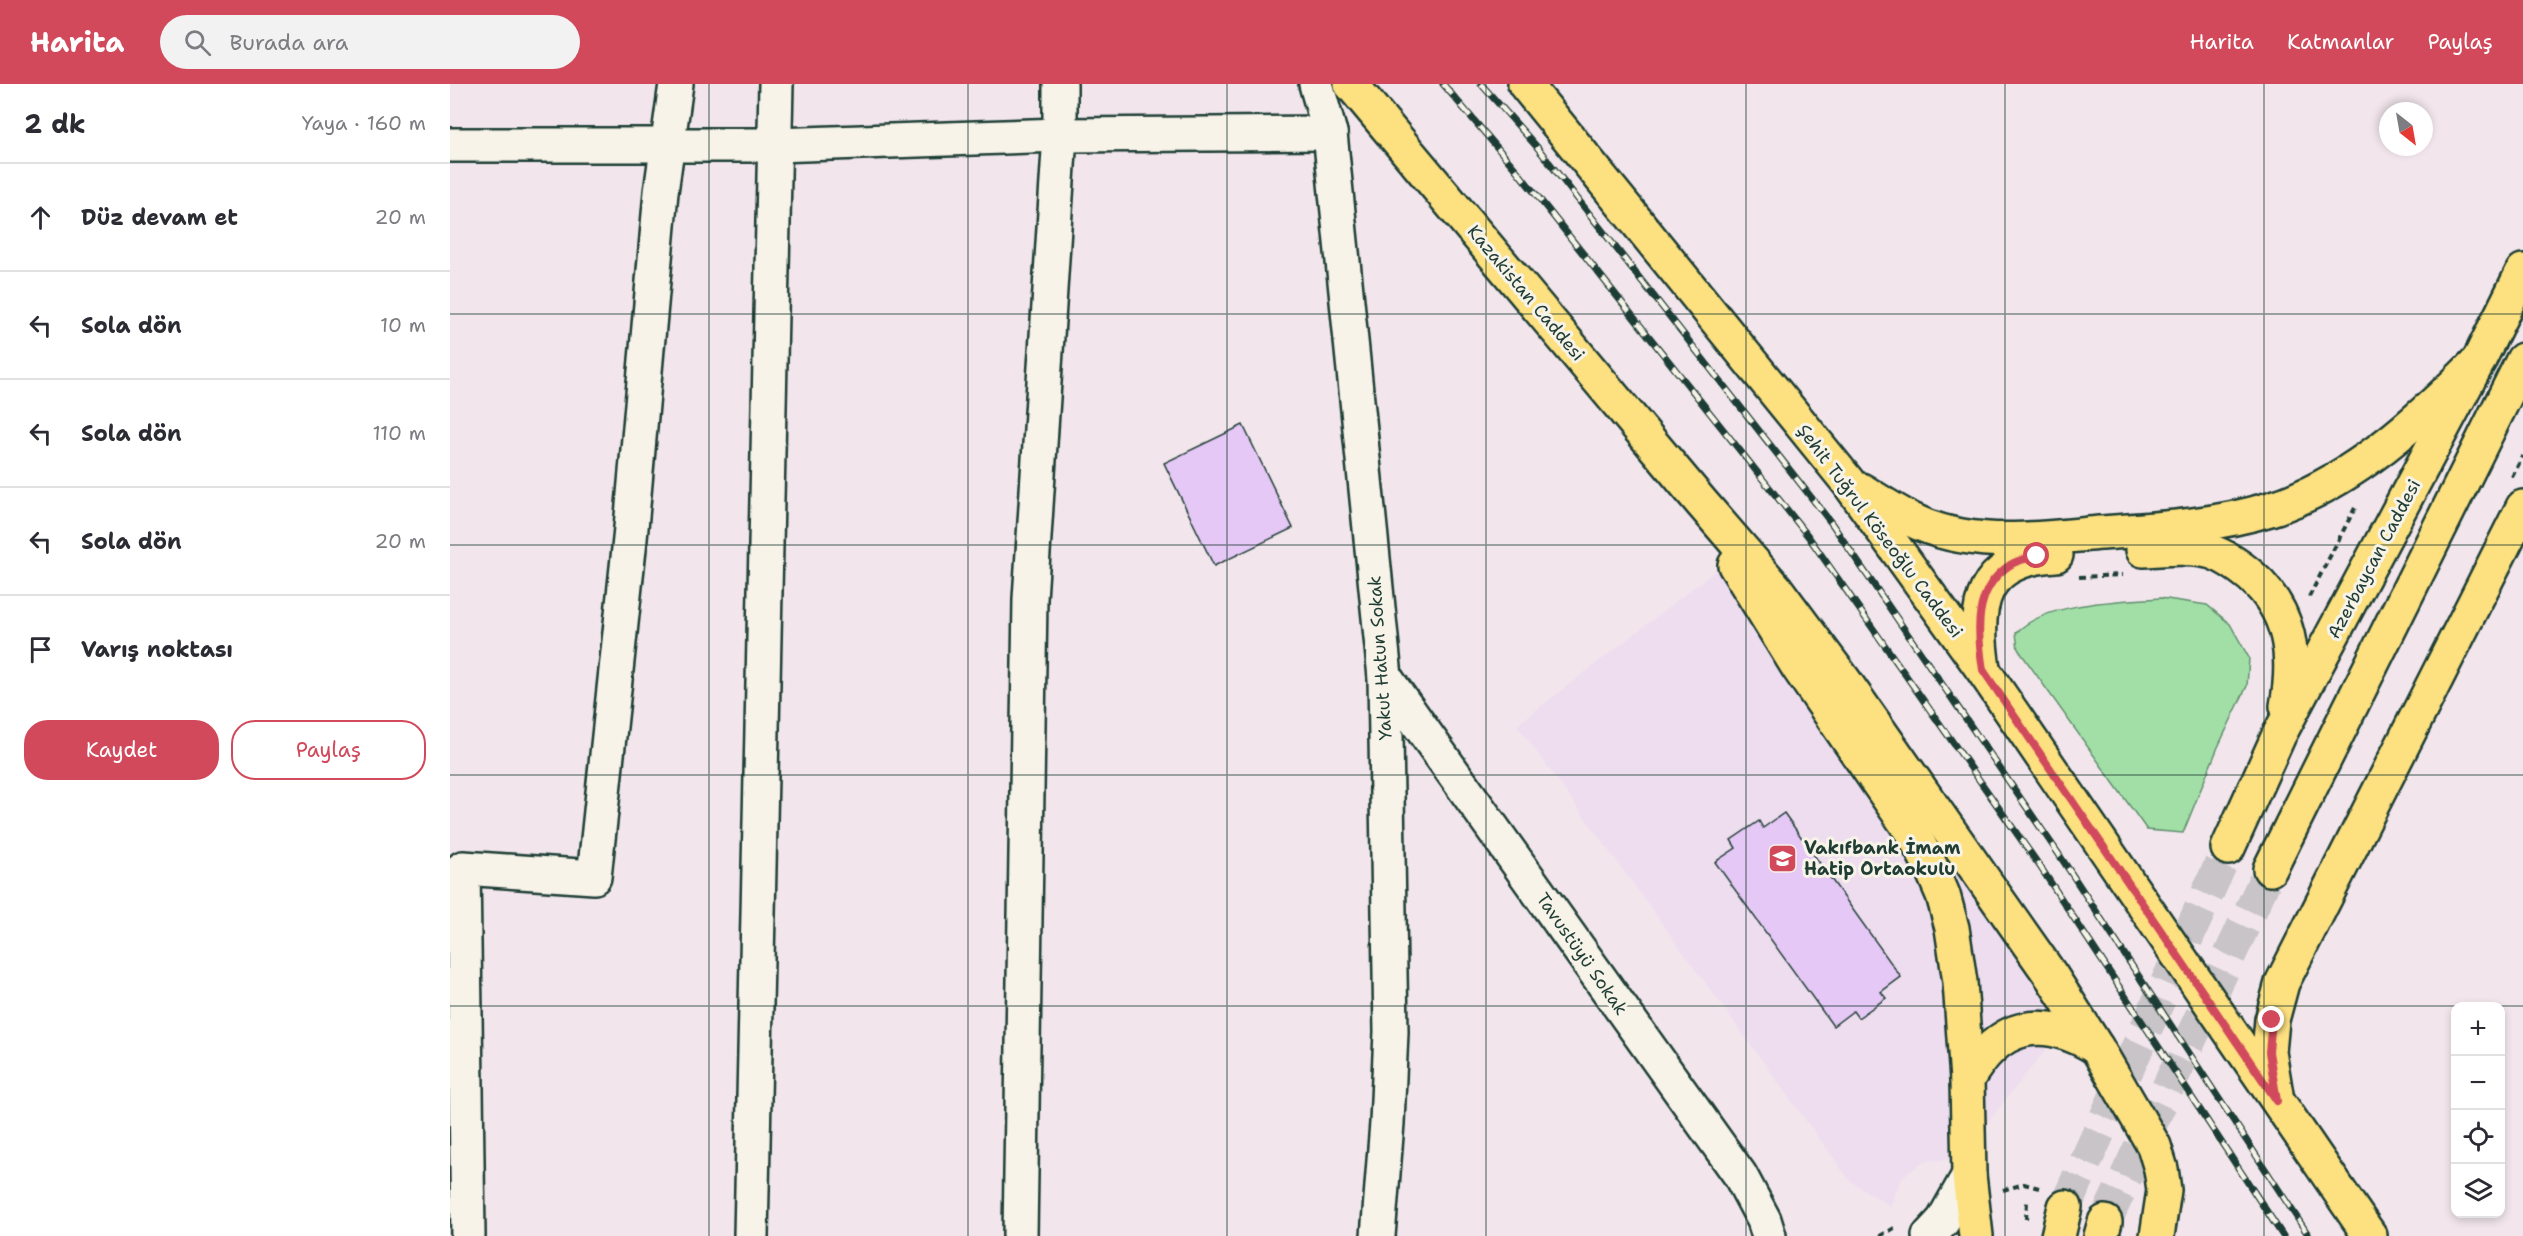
<!DOCTYPE html>
<html lang="tr">
<head>
<meta charset="utf-8">
<style>
	:root { --surface:#fff; --page:#f2f2f3; --text:#2b2b33; --muted:#7c7c81; --line:#e1e1e2; --accent:#d1495b }
	body { margin:0; font-family:"Shantell Sans",sans-serif; background:var(--page); color:var(--text) }
	.controls { position:absolute; right:18px; bottom:18px; display:grid; overflow:hidden; border-radius:12px; box-shadow:0 3px 9px #0003 }
	.controls button { width:54px; height:54px; display:grid; place-items:center; padding:0; border:0; border-bottom:2px solid var(--line); background:var(--surface); color:var(--text); font:30px sans-serif }
	.compass { position:absolute; left:1929px; top:18px; width:54px; height:54px; border-radius:50%; background:var(--surface); box-shadow:0 3px 9px #0003; rotate:149deg }
	.stop { position:absolute; width:18px; height:18px; margin:-14px; border:4px solid #d1495b; border-radius:50%; background:#fff }
	.stop.end { background:#d1495b; border-color:#fff; box-shadow:0 2px 6px #0008 }
	.list { margin:0; padding:0; list-style:none }
	h2 { display:flex; justify-content:space-between; align-items:center; height:78px; margin:0; padding:0 24px; font-size:26px }
	h2 small { font-size:20px; font-weight:400; color:var(--muted) }
	.list li { display:grid; grid-template-columns:39px 1fr auto; gap:18px; align-items:center; box-sizing:border-box; height:108px; padding:0 24px; border-top:2px solid var(--line) }
	.list b { display:block; font-size:22px; white-space:nowrap }
	.list em { font-size:20px; font-style:normal; color:var(--muted) }
	.actions { display:flex; gap:12px; padding:18px 24px }
	.actions a { flex:1; padding:14px 0; border:2px solid var(--accent); border-radius:24px; text-align:center; font-size:21px; color:var(--accent) }
	.actions .main { background:var(--accent); color:#fff }
	.icon { flex:none; width:33px; height:33px; fill:none; stroke:currentColor; stroke-width:2; stroke-linecap:round; stroke-linejoin:round }
	.map { position:relative; flex:none; width:2073px; height:1152px; overflow:hidden }
	header { display:flex; align-items:center; gap:36px; box-sizing:border-box; height:84px; padding:0 30px; background:var(--accent); color:#fff }
	header strong { font-size:28px }
	nav { display:flex; gap:33px; margin-inline-start:auto; font-size:21px }
	.search { width:420px; height:54px; background:var(--page); display:flex; align-items:center; gap:15px; box-sizing:border-box; padding:0 21px; border-radius:33px; color:var(--muted); font-size:22px }
	main { display:flex }
	aside { flex:1; background:var(--surface) }
	.map>svg:first-child { display:block }
</style>
</head>
<body>
<header>
<strong>Harita</strong>
<div class="search"><svg class="icon" aria-label="search" viewBox="0 0 24 24"><circle cx="10" cy="10" r="6"/><path d="M15 15l6 6"/></svg>Burada ara</div>
<nav><a>Harita</a><a>Katmanlar</a><a>Paylaş</a></nav>
</header>
<main>
<aside>
<h2>2 dk<small>Yaya · 160 m</small></h2>
<ul class="list">
<li><svg class="icon" aria-label="ahead" viewBox="0 0 24 24"><path d="M12 20V5M6 11l6-6 6 6"/></svg><div><b>Düz devam et</b></div><em>20 m</em></li>
<li><svg class="icon" aria-label="left" viewBox="0 0 24 24"><path d="M17 20v-9H6M10 6l-5 5 5 5"/></svg><div><b>Sola dön</b></div><em>10 m</em></li>
<li><svg class="icon" aria-label="left" viewBox="0 0 24 24"><path d="M17 20v-9H6M10 6l-5 5 5 5"/></svg><div><b>Sola dön</b></div><em>110 m</em></li>
<li><svg class="icon" aria-label="left" viewBox="0 0 24 24"><path d="M17 20v-9H6M10 6l-5 5 5 5"/></svg><div><b>Sola dön</b></div><em>20 m</em></li>
<li><svg class="icon" aria-label="arrive" viewBox="0 0 24 24"><path d="M6 21V4h12l-3 4 3 4H6"/></svg><div><b>Varış noktası</b></div></li>
</ul>
<div class="actions"><a class="main">Kaydet</a><a>Paylaş</a></div>
</aside>
<div class="map">
<svg width="2073" height="1152" viewBox="0 0 2073 1152">
	<rect width="100%" height="100%" fill="#f2e6ec"/>
	<filter id="ink" filterUnits="userSpaceOnUse"><feTurbulence type="fractalNoise" baseFrequency=".0167" numOctaves="2"/><feDisplacementMap in="SourceGraphic" scale="12" xChannelSelector="R" yChannelSelector="G"/><feConvolveMatrix kernelMatrix="1 2 1 2 8 2 1 2 1" color-interpolation-filters="sRGB"/></filter>
	<g filter="url(#ink)">
		<path fill="#eeddef" d="M1283,473L1599,907L1605,954L1508,1075L1474,1077L1453,1093L1440,1122L1400,1097L1067,641Z"/>
		<path fill="#a2dfa7" stroke="#608e6e" stroke-width="1.5" d="M1710,514L1757,521L1780,540L1799,574L1797,602L1768,663L1733,749L1697,746L1568,565L1566,549C1595,518 1669,517 1710,514Z"/>
		<g fill="#e5c8f6" stroke="#1f3d34" stroke-width="1.5">
			<path d="M793,341L843,444L764,482L714,379Z"/>
			<path d="M1334,729L1451,893L1431,908L1436,914L1408,934L1403,927L1383,942L1265,778L1286,764L1281,756L1309,737L1313,744Z"/>
		</g>
		<g fill="none" stroke-linecap="round" stroke-linejoin="round">
			<g stroke="#c8c4c7" stroke-width="33" stroke-dasharray="33 16" stroke-linecap="butt">
				<path d="M1615,1123L1778,764"/>
				<path d="M1655,1138L1820,785"/>
			</g>
			<defs>
				<g id="minor">
					<path d="M866,0L880,49L935,593L941,948L937,1039L928,1152"/>
					<path d="M0,61H326L610,51L880,49"/>
					<path d="M935,593L1290,1091L1314,1136L1319,1152"/>
					<path d="M18,1152L13,784L144,793L180,455L211,108L226,0"/>
					<path d="M301,1152L326,0"/>
					<path d="M570,1152L580,515L610,51V0"/>
					<path d="M1479,1152L1493,1137L1519,1091"/>
				</g>
				<g id="major">
					<path d="M901,0L1251,418L1327,506L1393,595L1602,893L1647,964L1704,1062L1711,1085L1714,1106L1707,1152"/>
					<path d="M1075,0L1398,398L1533,586L1920,1152"/>
					<path d="M1411,406C1427,416 1444,427 1462,436C1520,465 1587,455 1650,449C1707,445 1765,442 1820,425C1901,400 1972,334 2029,276"/>
					<path d="M1693,466C1716,465 1740,462 1762,468C1777,473 1789,482 1801,492C1841,527 1846,572 1837,622"/>
					<path d="M1285,481L1348,583L1464,751L1481,783L1493,811L1502,844L1510,898L1517,996L1519,1091L1526,1152"/>
					<path d="M1533,584C1523,520 1531,475 1606,471"/>
					<path d="M1778,764L1829,651L2029,276L2073,187"/>
					<path d="M1820,785L2073,276"/>
					<path d="M1517,996C1549,939 1592,930 1647,964"/>
					<path d="M1826,1010L1819,968L1822,936L1832,899L2073,423"/>
					<path d="M1608,1152L1615,1123"/>
					<path d="M1651,1152L1655,1138"/>
				</g>
			</defs>
			<use href="#minor" stroke="#1f3d34" stroke-width="38"/>
			<use href="#major" stroke="#1f3d34" stroke-width="38"/>
			<g stroke="#1f3d34" stroke-width="4" stroke-dasharray="6 4.5" stroke-linecap="butt">
				<path d="M2062,393L2073,372"/>
				<path d="M1629,493L1673,491"/>
				<path d="M1859,513L1905,424"/>
				<path d="M1553,1106L1574,1100L1589,1104"/>
				<path d="M1576,1135L1577,1117"/>
				<path d="M1430,1152L1448,1142"/>
			</g>
			<use href="#minor" stroke="#f7f3e8" stroke-width="33"/>
			<use href="#major" stroke="#fde080" stroke-width="33"/>
			<defs>
				<g id="rail">
					<path d="M993,0L1068,88L1358,452L1591,784L1833,1152"/>
					<path d="M1031,0L1087,63L1382,440L1608,769L1859,1152"/>
				</g>
			</defs>
			<use href="#rail" stroke="#1f3d34" stroke-width="7"/>
			<use href="#rail" stroke="#f7f3e8" stroke-width="4.5" stroke-dasharray="14" stroke-linecap="butt"/>
		</g>
	</g>
	<g fill="none" stroke-linecap="round" stroke-linejoin="round" filter="url(#ink)">
		<path stroke="#d1495b" stroke-width="8" d="M1587,472C1578,474 1567,476 1560,481C1523,505 1527,548 1533,586L1827,1017L1819,968L1822,936"/>
	</g>
	<path fill="none" stroke="#1f3d34" stroke-width="1.5" stroke-opacity="0.55" d="M259,0V1152M518,0V1152M777,0V1152M1036,0V1152M1296,0V1152M1555,0V1152M1814,0V1152M0,230H2073M0,461H2073M0,691H2073M0,922H2073"/>
	<defs>
		<symbol id="school-square" viewBox="-11 -11 22 22"><rect x="-9" y="-9" width="18" height="18" rx="4" fill="#d1495b" stroke="#f7f3e8"/><path d="M0-5L7-2L0 1L-7-2ZM-4 1L0 2.5L4 1V4Q0 6-4 4Z" fill="#fff"/></symbol>
	</defs>
	<g fill-rule="evenodd">
		<use href="#school-square" x="1316" y="758" width="33" height="33"/>
	</g>
	<g text-anchor="middle" dominant-baseline="central" stroke-width="6" stroke-linejoin="round" paint-order="stroke">
		<g font-size="18" fill="#1f3d34" stroke="#f7f3e8">
			<text transform="translate(1076 209) rotate(50)">Kazakistan Caddesi</text>
			<text transform="translate(1430 447) rotate(53)">Şehit Tuğrul Köseoğlu Caddesi</text>
			<text transform="translate(1924 475) rotate(-62)">Azerbaycan Caddesi</text>
			<text transform="translate(930 574) rotate(-94)">Yakut Hatun Sokak</text>
			<text transform="translate(1132 870) rotate(55)">Tavustüyü Sokak</text>
		</g>
		<g font-size="18" font-weight="bold" fill="#1f3d34" stroke="#f7f3e8" text-anchor="start">
			<text x="1354" y="764">Vakıfbank İmam<tspan x="1354" dy="21">Hatip Ortaokulu</tspan></text>
		</g>
	</g>
</svg>
<div class="controls">
<button>+</button>
<button>−</button>
<button><svg class="icon" aria-label="locate" viewBox="0 0 24 24"><circle cx="12" cy="12" r="6"/><path d="M12 2v4M12 18v4M2 12h4M18 12h4"/></svg></button>
<button><svg class="icon" aria-label="layers" viewBox="0 0 24 24"><path d="M12 4l9 5-9 5-9-5zM3 14l9 5 9-5"/></svg></button>
</div>
<svg class="compass" viewBox="-18 -18 36 36"><path d="M0-13l5 13h-10z" fill="#e53935"/><path d="M0 13l5-13h-10z" fill="#7c7c81"/></svg>
<div class="stop" style="left:1587px;top:472px"></div>
<div class="stop end" style="left:1822px;top:936px"></div>
</div>
</main>
</body>
</html>
